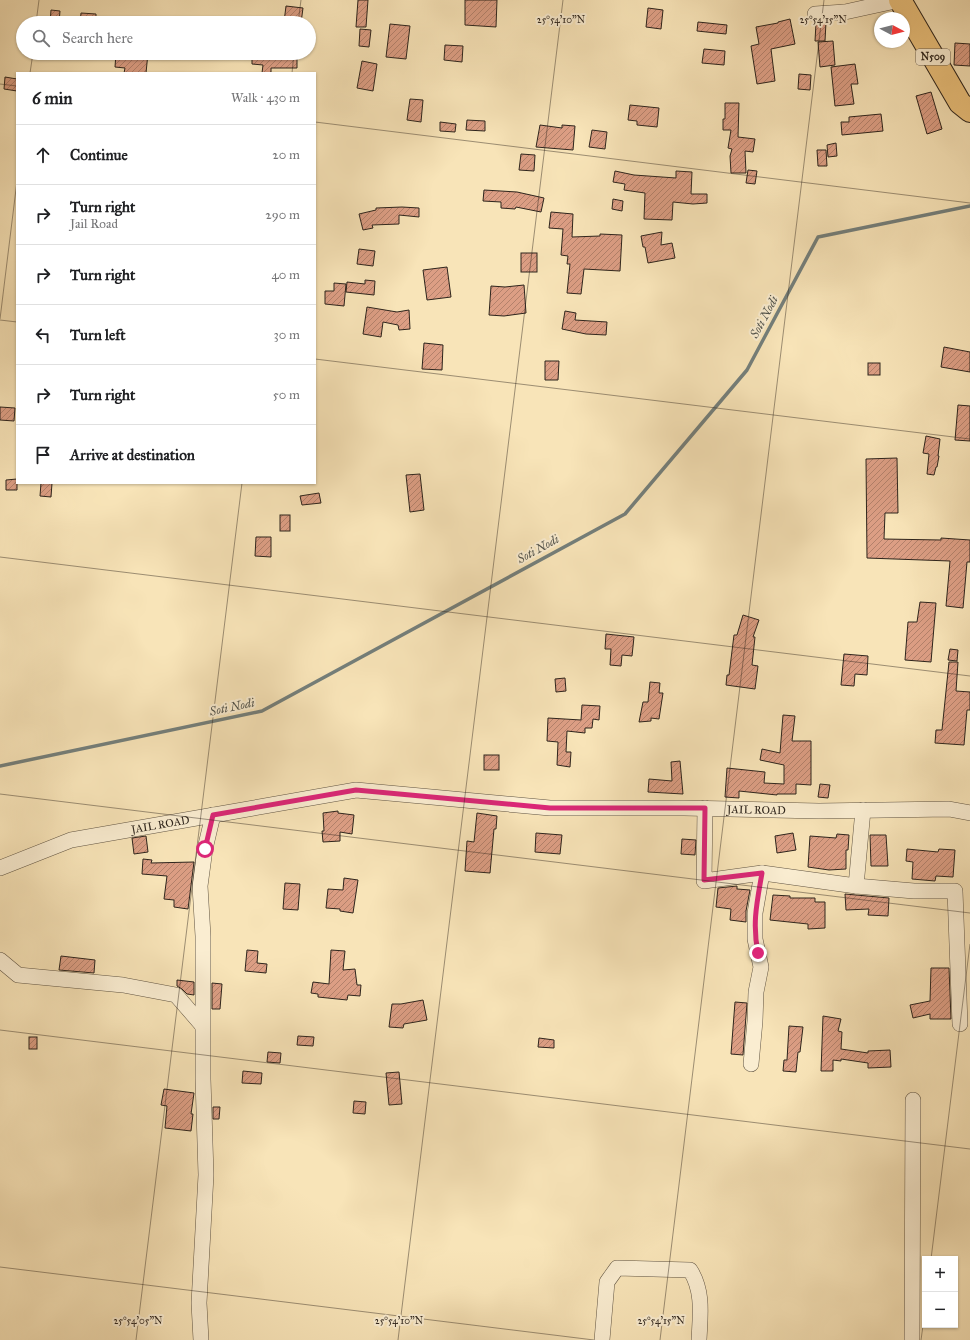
<!DOCTYPE html>
<html lang="en">
<head>
<meta charset="utf-8">
<style>
	:root { --surface:#fff; --page:#f2f2f2; --text:#202124; --muted:#757577; --line:#e0e0e0 }
	body { margin:0; font-family:"IM FELL Great Primer",serif; background:var(--page); color:var(--text) }
	.controls { position:absolute; right:12px; bottom:12px; display:grid; overflow:hidden; border-radius:0px; box-shadow:0 1px 3px #0004 }
	.controls button { width:36px; height:36px; display:grid; place-items:center; padding:0; border:0; border-bottom:1px solid var(--line); background:var(--surface); color:var(--text); font:20px sans-serif }
	.compass { position:absolute; left:874px; top:12px; width:36px; height:36px; border-radius:50%; background:var(--surface); box-shadow:0 1px 3px #0004; rotate:97deg }
	.stop { position:absolute; width:12px; height:12px; margin:-9px; border:3px solid #db2777; border-radius:50%; background:#fff }
	.stop.end { background:#db2777; border-color:#fff; box-shadow:0 1px 4px #0008 }
	.list { margin:0; padding:0; list-style:none }
	h2 { display:flex; justify-content:space-between; align-items:center; height:52px; margin:0; padding:0 16px; font-size:17px }
	h2 small { font-size:13px; font-weight:400; color:var(--muted) }
	.list li { display:grid; grid-template-columns:26px 1fr auto; gap:12px; align-items:center; box-sizing:border-box; height:60px; padding:0 16px; border-top:1px solid var(--line) }
	.list b { display:block; font-size:15px; white-space:nowrap }
	.list p { margin:0; font-size:13px; white-space:nowrap; color:var(--muted) }
	.list em { font-size:13px; font-style:normal; color:var(--muted) }
	.icon { flex:none; width:22px; height:22px; fill:none; stroke:currentColor; stroke-width:2; stroke-linecap:round; stroke-linejoin:round }
	.map { position:relative; flex:none; width:970px; height:1340px; overflow:hidden }
	.search { position:absolute; background:var(--surface); box-shadow:0 1px 3px #0004; left:16px; top:16px; width:300px; height:44px; display:flex; align-items:center; gap:10px; box-sizing:border-box; padding:0 14px; border-radius:22px; color:var(--muted); font-size:15px }
	.panel { position:absolute; background:var(--surface); box-shadow:0 1px 3px #0004; left:16px; top:72px; width:300px; height:412px; border-radius:0px }
	.map>svg:first-child { display:block }
</style>
</head>
<body>
<div class="map">
<svg width="970" height="1340" viewBox="0 0 970 1340">
	<defs>
		<pattern id="building-hatch" width="6" height="6" patternUnits="userSpaceOnUse"><rect width="6" height="6" fill="#dc9e84"/><path d="M-1 1l2-2M0 6l6-6M5 7l2-2" fill="none" stroke="#b3816b"/></pattern>
	</defs>
	<rect width="100%" height="100%" fill="#f8e4b8"/>
	<filter id="stains"><feTurbulence type="fractalNoise" baseFrequency=".005" numOctaves="4"/><feColorMatrix values="0 0 0 0 .2 0 0 0 0 .09 0 0 0 0 .02 0 0 0 .5 -.17"/></filter>
	<radialGradient id="worn" r=".72"><stop offset=".6" stop-color="#630" stop-opacity="0"/><stop offset="1" stop-color="#630" stop-opacity=".3"/></radialGradient>
	<g fill="none" stroke-linecap="round" stroke-linejoin="round">
		<path stroke="#747f7b" stroke-width="3.5" d="M0,766L262,711L625,514L747,370L818,237L970,206"/>
	</g>
	<g fill="url(#building-hatch)" stroke="#2d241c">
		<path d="M358,0H368L366,27H356Z"/>
		<path d="M465,0H497L496,27L465,25Z"/>
		<path d="M286,6L303,8L301,23L284,22Z"/>
		<path d="M648,8L663,10L661,29L646,27Z"/>
		<path d="M51,10L60,11L59,23H50Z"/>
		<path d="M81,13L96,14V23H80Z"/>
		<path d="M790,19L795,44L771,49L775,81L757,84L751,46L759,44L756,27L778,23V22Z"/>
		<path d="M698,22L727,25L726,34L697,31Z"/>
		<path d="M826,22L825,41H815L816,23Z"/>
		<path d="M390,24L410,26L406,59L386,57Z"/>
		<path d="M360,29L371,30L369,47L359,46Z"/>
		<path d="M833,41L835,65L820,67L818,42Z"/>
		<path d="M955,43L970,44V66L954,65Z"/>
		<path d="M445,45L463,46L462,62L444,60Z"/>
		<path d="M704,49L725,51L724,65L702,63Z"/>
		<path d="M116,53H148L146,73H124L125,68L115,67Z"/>
		<path d="M264,53H272V55L297,56V68H271V73H262L263,65L252,64V54L263,55Z"/>
		<path d="M362,61L377,64L373,91L357,88Z"/>
		<path d="M855,64L858,84H851L854,104L835,106L831,67Z"/>
		<path d="M799,74L811,75L810,90L798,89Z"/>
		<path d="M5,77L17,79V91L4,89Z"/>
		<path d="M931,92L942,129L927,134L916,96Z"/>
		<path d="M410,99L423,100L421,122L407,120Z"/>
		<path d="M725,103H739L738,137L755,139L753,152L745,151L746,173H731L730,156L732,149L728,148L731,130H723V119H725Z"/>
		<path d="M630,105L659,108L657,127L637,125V121L628,120Z"/>
		<path d="M881,114L883,131L842,135L841,122H849V117Z"/>
		<path d="M467,120L485,121V131L466,130Z"/>
		<path d="M440,122L456,124L455,132L440,131Z"/>
		<path d="M540,125L562,128V125L575,126L573,150L536,147Z"/>
		<path d="M592,130L607,132L605,149L589,147Z"/>
		<path d="M836,143L837,156L828,157L827,145Z"/>
		<path d="M817,150H826L827,166H818Z"/>
		<path d="M521,154L535,155L534,171L519,170Z"/>
		<path d="M748,170L757,171L755,184L746,183Z"/>
		<path d="M615,171L634,175L676,178V171L692,172L691,194H707V203L693,204L673,202L672,220L644,219L645,193L624,190L625,184L613,182Z"/>
		<path d="M484,190L517,192L544,198L541,212L516,207L515,209L501,208V202L483,201Z"/>
		<path d="M613,199L623,201L622,211L612,209Z"/>
		<path d="M402,207L419,208V217L399,215V224L372,225L373,228L363,230L359,214L376,210V208Z"/>
		<path d="M551,212L573,214L572,237L600,236V234L622,235L620,271L584,269L581,294L567,293L570,264H567L568,256L561,255L563,229L549,228Z"/>
		<path d="M662,232L661,245L672,243L675,258L648,263L645,247H643L641,236Z"/>
		<path d="M359,249L375,251L373,266L357,264Z"/>
		<rect x="521" y="253" width="16" height="19"/>
		<path d="M447,267L451,297L427,300L423,270Z"/>
		<path d="M365,280L375,281L374,295L346,292L347,282L365,284Z"/>
		<path d="M334,283L346,284L344,306L325,304V291H334Z"/>
		<path d="M524,285L526,313L504,316L489,315L491,286L505,287Z"/>
		<path d="M367,307L397,312L409,310L410,329L399,330L398,325L383,322L381,337L363,334Z"/>
		<path d="M565,311L576,313L575,320L607,322L606,335L586,334L562,329Z"/>
		<path d="M424,343L443,345L442,370L422,369Z"/>
		<path d="M944,347L970,352V372L941,367Z"/>
		<path d="M545,361H559L558,380H545Z"/>
		<rect x="868" y="363" width="12" height="12"/>
		<path d="M958,405L970,406V441L955,440Z"/>
		<path d="M0,407L15,408L14,421L0,420Z"/>
		<path d="M926,436L940,439L938,456H939L937,467H936L934,475L927,474L929,454L923,453Z"/>
		<path d="M897,458L898,513H885L884,539L941,540V538L970,540V562H967L963,608L946,606L950,561L867,558L866,459Z"/>
		<path d="M420,474L424,510L410,512L406,475Z"/>
		<path d="M17,479V490H6V480Z"/>
		<path d="M41,483H52L51,497L40,496Z"/>
		<path d="M319,493L321,503L302,505L300,496Z"/>
		<rect x="280" y="515" width="10" height="16"/>
		<path d="M256,537H271V557L255,556Z"/>
		<path d="M920,602L936,603L931,662L905,660L908,622H917Z"/>
		<path d="M743,615L759,620L753,637H755L752,665L758,666L755,689L726,685L727,675H729L734,635H737Z"/>
		<path d="M606,634L634,637L632,656L622,655L621,666L610,665L611,649H605Z"/>
		<path d="M950,649L958,650L957,661L948,660Z"/>
		<path d="M844,654L868,656L867,675L855,674L854,686L841,685Z"/>
		<path d="M949,662H958L956,691L970,692V710H967L964,745L935,743L936,730H942Z"/>
		<path d="M565,678L566,691L556,692L555,679Z"/>
		<path d="M650,682L660,683L659,693H663L659,719L651,718V721L639,722L643,702H648Z"/>
		<path d="M582,705L600,706L599,720L593,719L592,728H585V733L567,731L566,752H571L570,767L557,765L558,742L547,741L548,718L581,720Z"/>
		<path d="M783,715L795,716L792,741H811V785L796,784V794H777V795L739,791V798L725,797L727,768L765,772L764,783L784,784V765L760,760L762,749L780,753Z"/>
		<rect x="484" y="755" width="15" height="15"/>
		<path d="M680,761L683,794L648,792L649,779L672,781L671,762Z"/>
		<path d="M820,784L830,785L828,798L818,797Z"/>
		<path d="M338,811V813L354,815L352,834L340,832V841L323,842L322,831H324L323,813Z"/>
		<path d="M477,813L497,816L496,829H494L490,873L465,871L467,841L474,842Z"/>
		<path d="M536,833L562,835L560,854L535,852Z"/>
		<path d="M793,833L796,850L777,853L775,836Z"/>
		<path d="M837,834L849,835L848,850H846V869L829,870L808,867L810,836L836,838Z"/>
		<path d="M870,835H886L888,866H871Z"/>
		<path d="M146,836L148,852L134,854L132,838Z"/>
		<path d="M682,839L696,840L695,855L681,854Z"/>
		<path d="M907,849L938,852L939,849L955,850L953,877L936,876L935,881L912,879L913,862L906,861Z"/>
		<path d="M143,859L152,860L151,863L194,862L188,909L174,907V900L164,899L167,876L142,874Z"/>
		<path d="M344,878L358,880L353,913L340,911V909L326,908L328,889L343,890Z"/>
		<path d="M285,883L300,884L298,910L283,909Z"/>
		<path d="M737,886V889L750,890L746,911V922L730,920L731,909L716,907L718,888Z"/>
		<path d="M845,894L889,898L888,916L868,915L869,909L846,910Z"/>
		<path d="M773,895L790,896V898H815V902H825V928L808,929V924L770,920Z"/>
		<path d="M247,950L258,951L257,963L267,964L266,973L245,971Z"/>
		<path d="M331,950L345,951L343,970L355,969L357,985H361L360,996L348,995L347,1000L318,997V994L311,993L313,982L329,984Z"/>
		<path d="M61,956L95,960L94,973L59,970Z"/>
		<path d="M931,968H949L951,1019H930V1014L913,1018L910,1005L930,1001Z"/>
		<path d="M177,980L194,982V995L187,994L182,989L177,986Z"/>
		<path d="M212,983L222,984L220,1009H212Z"/>
		<path d="M423,1000L427,1020L404,1024L403,1028L389,1027L392,1004H401Z"/>
		<path d="M735,1002L747,1003L743,1055L731,1054Z"/>
		<path d="M823,1016L841,1019L838,1031L842,1032L841,1049L868,1053V1051L890,1050L891,1067L868,1068V1063L841,1059V1061L833,1060V1071H821Z"/>
		<path d="M789,1026L803,1027L800,1052H798L796,1072L783,1071L784,1060H787Z"/>
		<path d="M298,1036L314,1037L313,1046L297,1045Z"/>
		<rect x="29" y="1037" width="8" height="12"/>
		<path d="M539,1038L554,1040V1048L538,1047Z"/>
		<path d="M268,1052L281,1053L280,1063L267,1062Z"/>
		<path d="M243,1071L262,1073L261,1084L242,1083Z"/>
		<path d="M399,1072L402,1104L389,1105L386,1073Z"/>
		<path d="M164,1089L194,1093L191,1114H193L191,1131L165,1128L167,1106L161,1105Z"/>
		<path d="M354,1101L366,1102L365,1114L353,1113Z"/>
		<path d="M213,1107H220L219,1119H213Z"/>
	</g>
	<g fill="none" stroke-linecap="round" stroke-linejoin="round">
		<defs>
			<g id="minor">
				<path d="M815,14L845,12L900,0"/>
				<path d="M705,808L704,881L762,873L856,886L914,891H955L960,1024"/>
				<path id="s1" d="M0,868L71,840L356,790L550,808H684L819,811L949,809L970,813"/>
				<path d="M856,886L863,810"/>
				<path d="M0,960L18,975L123,985L176,995L202,1025"/>
				<path d="M751,1064L755,1021L756,992L761,967L755,939V913L762,873"/>
				<path d="M201,1340L199,1303L206,1175L203,1079V936L200,886L205,849L213,815"/>
				<path d="M602,1340L607,1282L617,1268L690,1270C704,1291 700,1317 699,1340"/>
				<path d="M912,1340L913,1100"/>
			</g>
			<path id="highway" d="M900,0L960,103L970,111"/>
		</defs>
		<use href="#minor" stroke="#605443" stroke-width="16"/>
		<use href="#highway" stroke="#2d241c" stroke-width="24"/>
		<use href="#minor" stroke="#faedd1" stroke-width="15"/>
		<use href="#highway" stroke="#ecc27c" stroke-width="22"/>
	</g>
	<g fill="none" stroke-linecap="round" stroke-linejoin="round">
		<path stroke="#db2777" stroke-width="5" d="M205,849L213,815L356,790L550,808H705L704,880L762,873C757,902 752,923 758,953"/>
	</g>
	<path fill="none" stroke="#2d241c" stroke-width="1" stroke-opacity="0.45" d="M36,23L39,0M298,23L301,0M30,73L33,53M292,73L294,53M0,84L17,86M315,122L970,203M0,319L17,181M0,320L17,322M315,359L970,439M0,557L970,676M0,794L970,913M0,1030L970,1149M931,1259L970,944M0,1267L594,1340M136,1340L242,483M398,1340L563,0M660,1340L824,0M921,1340L925,1311"/>
	<g text-anchor="middle" dominant-baseline="central" stroke-width="4" stroke-linejoin="round" paint-order="stroke">
		<rect fill="#faedd1" stroke="#6a6052" stroke-width="1" x="916" y="49" width="34" height="16" rx="3"/>
		<g font-size="10" font-weight="bold" fill="#2d241c">
			<text x="933" y="57">N509</text>
		</g>
		<g font-size="11" fill="#2d241c" stroke="#faedd1">
			<text stroke="none"><textPath href="#s1" startOffset="767">JAIL ROAD</textPath></text>
			<text stroke="none"><textPath href="#s1" startOffset="167">JAIL ROAD</textPath></text>
		</g>
		<g font-size="12" font-style="italic" fill="#50524b" stroke="#faedd1">
			<text transform="translate(764 317) rotate(-62)">Soti Nodi</text>
			<text transform="translate(538 549) rotate(-29)">Soti Nodi</text>
			<text transform="translate(232 707) rotate(-12)">Soti Nodi</text>
		</g>
	</g>
	<g font-size="10" text-anchor="middle" fill="#2d241c" stroke="#faedd1" stroke-width="4" stroke-linejoin="round" paint-order="stroke">
		<text x="561" y="23">25°54'10"N</text>
		<text x="823" y="23">25°54'15"N</text>
		<text x="138" y="1324">25°54'05"N</text>
		<text x="399" y="1324">25°54'10"N</text>
		<text x="661" y="1324">25°54'15"N</text>
	</g>
	<rect width="100%" height="100%" filter="url(#stains)"/>
	<rect width="100%" height="100%" fill="url(#worn)"/>
</svg>
<div class="controls">
<button>+</button>
<button>−</button>
</div>
<svg class="compass" viewBox="-18 -18 36 36"><path d="M0-13l5 13h-10z" fill="#e53935"/><path d="M0 13l5-13h-10z" fill="#757577"/></svg>
<div class="stop" style="left:205px;top:849px"></div>
<div class="stop end" style="left:758px;top:953px"></div>
<div class="search"><svg class="icon" aria-label="search" viewBox="0 0 24 24"><circle cx="10" cy="10" r="6"/><path d="M15 15l6 6"/></svg>Search here</div>
<section class="panel">
<h2>6 min<small>Walk · 430 m</small></h2>
<ul class="list">
<li><svg class="icon" aria-label="ahead" viewBox="0 0 24 24"><path d="M12 20V5M6 11l6-6 6 6"/></svg><div><b>Continue</b></div><em>20 m</em></li>
<li><svg class="icon" aria-label="right" viewBox="0 0 24 24"><path d="M7 20v-9h11M14 6l5 5-5 5"/></svg><div><b>Turn right</b><p>Jail Road</p></div><em>290 m</em></li>
<li><svg class="icon" aria-label="right" viewBox="0 0 24 24"><path d="M7 20v-9h11M14 6l5 5-5 5"/></svg><div><b>Turn right</b></div><em>40 m</em></li>
<li><svg class="icon" aria-label="left" viewBox="0 0 24 24"><path d="M17 20v-9H6M10 6l-5 5 5 5"/></svg><div><b>Turn left</b></div><em>30 m</em></li>
<li><svg class="icon" aria-label="right" viewBox="0 0 24 24"><path d="M7 20v-9h11M14 6l5 5-5 5"/></svg><div><b>Turn right</b></div><em>50 m</em></li>
<li><svg class="icon" aria-label="arrive" viewBox="0 0 24 24"><path d="M6 21V4h12l-3 4 3 4H6"/></svg><div><b>Arrive at destination</b></div></li>
</ul>
</section>
</div>
</body>
</html>
